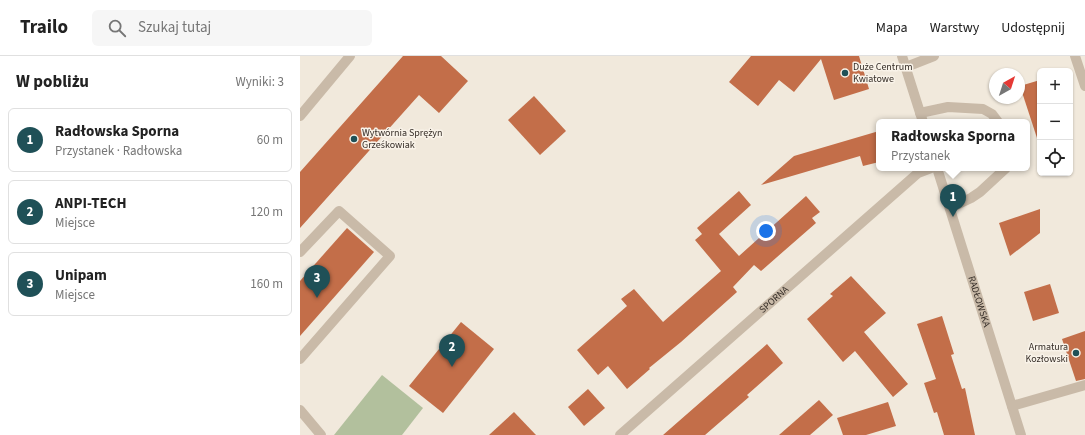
<!DOCTYPE html>
<html lang="pl">
<head>
<meta charset="utf-8">
<style>
	:root { --surface:#fff; --page:#f6f6f6; --text:#222; --muted:#767676; --line:#e0e0e0; --accent:#1f5057 }
	body { margin:0; font-family:"Source Sans 3",sans-serif; background:var(--page); color:var(--text) }
	.controls { position:absolute; right:12px; top:12px; display:grid; overflow:hidden; border-radius:6px; box-shadow:0 1px 3px #0004 }
	.controls button { width:36px; height:36px; display:grid; place-items:center; padding:0; border:0; border-bottom:1px solid var(--line); background:var(--surface); color:var(--text); font:20px sans-serif }
	.compass { position:absolute; left:689px; top:12px; width:36px; height:36px; border-radius:50%; background:var(--surface); box-shadow:0 1px 3px #0004; rotate:39deg }
	.you { position:absolute; left:466px; top:175px; width:14px; height:14px; margin:-10px; border:3px solid #fff; border-radius:50%; background:#1a73e8; box-shadow:0 0 0 6px #1a73e833 }
	.badge { display:grid; place-items:center; width:26px; height:26px; border-radius:50%; background:var(--accent); color:#fff; font-size:13px; font-weight:700 }
	.pin { position:absolute; translate:-50% -33px; filter:drop-shadow(0 1px 2px #0008) }
	.pin::after { content:''; position:absolute; top:21px; width:14px; height:12px; background:inherit; clip-path:polygon(0 0,100% 0,50% 100%) }
	.popup { position:absolute; left:576px; top:63px; width:154px; height:52px; box-sizing:border-box; display:grid; place-content:center; border-radius:6px; background:var(--surface); filter:drop-shadow(0 1px 3px #0005); font-size:13px; white-space:nowrap; color:var(--muted) }
	.popup b { font-size:15px; color:var(--text) }
	.popup::after { content:''; position:absolute; left:50%; top:100%; margin-left:-8px; border:8px solid transparent; border-top-color:var(--surface) }
	.list { margin:0; padding:0; list-style:none }
	h2 { display:flex; justify-content:space-between; align-items:center; height:52px; margin:0; padding:0 16px; font-size:17px }
	h2 small { font-size:13px; font-weight:400; color:var(--muted) }
	.list li { display:grid; grid-template-columns:26px 1fr auto; gap:12px; align-items:center; box-sizing:border-box; height:64px; margin:0 8px 8px; padding:0 8px; border:1px solid var(--line); border-radius:6px }
	.list b { display:block; font-size:15px; white-space:nowrap }
	.list p { margin:0; font-size:13px; white-space:nowrap; color:var(--muted) }
	.list em { font-size:13px; font-style:normal; color:var(--muted) }
	.icon { flex:none; width:22px; height:22px; fill:none; stroke:currentColor; stroke-width:2; stroke-linecap:round; stroke-linejoin:round }
	.map { position:relative; flex:none; width:785px; height:379px; overflow:hidden }
	header { display:flex; align-items:center; gap:24px; box-sizing:border-box; height:56px; padding:0 20px; background:var(--surface); border-bottom:1px solid var(--line) }
	header strong { font-size:19px }
	nav { display:flex; gap:22px; margin-inline-start:auto; font-size:14px }
	.search { width:280px; height:36px; background:var(--page); display:flex; align-items:center; gap:10px; box-sizing:border-box; padding:0 14px; border-radius:6px; color:var(--muted); font-size:15px }
	main { display:flex }
	aside { flex:1; background:var(--surface) }
	.map>svg:first-child { display:block }
</style>
</head>
<body>
<header>
<strong>Trailo</strong>
<div class="search"><svg class="icon" aria-label="search" viewBox="0 0 24 24"><circle cx="10" cy="10" r="6"/><path d="M15 15l6 6"/></svg>Szukaj tutaj</div>
<nav><a>Mapa</a><a>Warstwy</a><a>Udostępnij</a></nav>
</header>
<main>
<aside>
<h2>W pobliżu<small>Wyniki: 3</small></h2>
<ul class="list">
<li><span class="badge">1</span><div><b>Radłowska Sporna</b><p>Przystanek · Radłowska</p></div><em>60 m</em></li>
<li><span class="badge">2</span><div><b>ANPI-TECH</b><p>Miejsce</p></div><em>120 m</em></li>
<li><span class="badge">3</span><div><b>Unipam</b><p>Miejsce</p></div><em>160 m</em></li>
</ul>
</aside>
<div class="map">
<svg width="785" height="379" viewBox="0 0 785 379">
	<rect width="100%" height="100%" fill="#f1e9dc"/>
	<path fill="#b2c09d" d="M82,319L123,352L102,379H34Z"/>
	<g fill="#c36e49">
		<path d="M103,0H141L168,25L139,57L119,39L0,172V116Z"/>
		<path d="M451,0H559L569,33L534,44L521,3L494,36L479,24L458,50L429,26Z"/>
		<path d="M740,24V81L737,82L720,30Z"/>
		<path d="M234,40L266,75L240,99L208,64Z"/>
		<path d="M579,75V106L563,110L560,100L461,129L494,100Z"/>
		<path d="M439,135L451,149L419,178L439,200L506,140L520,156L512,162L516,167L461,215L454,209L433,231L437,236L381,286L349,312L350,313L327,333L308,310L298,319L277,294L327,250L321,243L334,233L363,266L421,215L395,184L402,178L397,172Z"/>
		<path d="M740,153V177L710,200L699,167Z"/>
		<path d="M47,172L74,196L0,280V225Z"/>
		<path d="M551,220L586,257L564,276L608,328L593,341L555,295L543,306L507,263L533,240L530,238Z"/>
		<path d="M750,228L759,257L733,265L724,236Z"/>
		<path d="M642,260L654,298L651,299L662,333L665,332L675,379H644L637,356L634,357L624,327L636,323L617,268Z"/>
		<path d="M161,266L194,293L143,357L109,330Z"/>
		<path d="M785,275V323L776,325L762,283Z"/>
		<path d="M467,288L483,307L447,339L449,341L405,379H363Z"/>
		<path d="M288,333L305,352L284,370L268,351Z"/>
		<path d="M519,344L533,359L510,379H479Z"/>
		<path d="M588,346L596,370L566,379H543L537,362Z"/>
		<path d="M214,356L236,379H189Z"/>
	</g>
	<g fill="none" stroke-linecap="round" stroke-linejoin="round">
		<g stroke="#c9baa8" stroke-width="10">
			<path d="M602,0L623,66"/>
			<path d="M775,0L785,30"/>
			<path d="M606,11L634,0"/>
			<path d="M620,57L648,51L683,53L692,58L698,66"/>
			<path d="M0,60L50,0"/>
			<path id="s1" d="M637,112L721,379"/>
			<path d="M650,152L671,142L680,136L706,112"/>
			<path d="M0,196L39,155L90,200L0,303"/>
			<path d="M712,350L785,329"/>
			<path d="M0,354L21,379"/>
			<path id="s2" d="M320,379L618,117L631,112"/>
		</g>
	</g>
	<g fill="#1f5057" stroke="#f9f3e9" stroke-width="1.5">
		<circle cx="545" cy="17" r="4"/>
		<circle cx="54" cy="83" r="4"/>
		<circle cx="776" cy="297" r="4"/>
	</g>
	<g text-anchor="middle" dominant-baseline="central" stroke-width="3" stroke-linejoin="round" paint-order="stroke">
		<g font-size="10" fill="#362e28" stroke="#f9f3e9" text-anchor="start">
			<text x="553" y="11">Duże Centrum<tspan x="553" dy="12">Kwiatowe</tspan></text>
			<text x="62" y="77">Wytwórnia Sprężyn<tspan x="62" dy="12">Grześkowiak</tspan></text>
			<text x="768" y="291" text-anchor="end">Armatura<tspan x="768" dy="12">Kozłowski</tspan></text>
		</g>
		<g font-size="10" fill="#362e28" stroke="#f9f3e9">
			<text stroke="none"><textPath href="#s2" startOffset="205">SPORNA</textPath></text>
			<text stroke="none"><textPath href="#s1" startOffset="140">RADŁOWSKA</textPath></text>
		</g>
	</g>
</svg>
<div class="controls">
<button>+</button>
<button>−</button>
<button><svg class="icon" aria-label="locate" viewBox="0 0 24 24"><circle cx="12" cy="12" r="6"/><path d="M12 2v4M12 18v4M2 12h4M18 12h4"/></svg></button>
</div>
<svg class="compass" viewBox="-18 -18 36 36"><path d="M0-13l5 13h-10z" fill="#e53935"/><path d="M0 13l5-13h-10z" fill="#767676"/></svg>
<div class="you"></div>
<div class="pin badge" style="left:653px;top:161px">1</div>
<div class="popup"><b>Radłowska Sporna</b>Przystanek</div>
<div class="pin badge" style="left:152px;top:311px">2</div>
<div class="pin badge" style="left:17px;top:242px">3</div>
</div>
</main>
</body>
</html>
